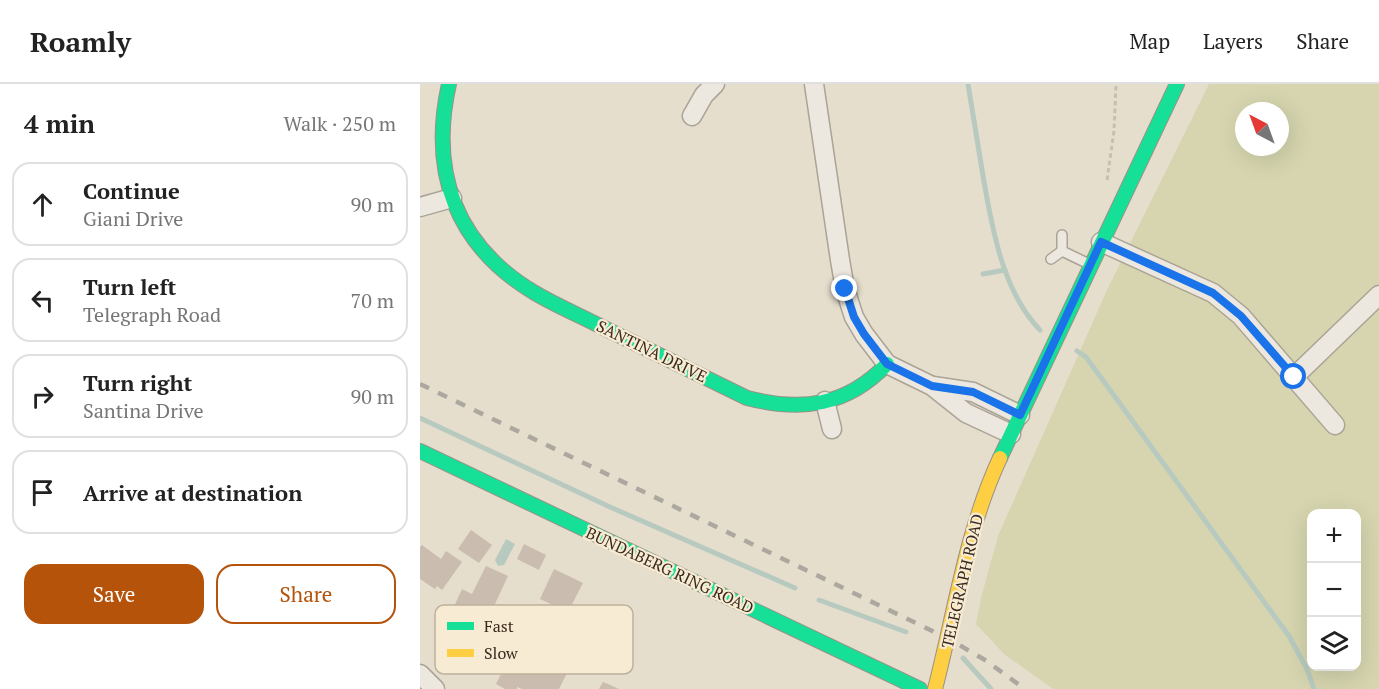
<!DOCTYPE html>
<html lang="en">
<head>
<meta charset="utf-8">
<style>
	:root { --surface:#fff; --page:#f2f2f2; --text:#222; --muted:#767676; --line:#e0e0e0; --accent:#b45309 }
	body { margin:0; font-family:"PT Serif",serif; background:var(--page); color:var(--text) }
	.controls { position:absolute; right:18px; bottom:18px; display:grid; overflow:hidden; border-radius:12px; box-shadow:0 6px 24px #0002 }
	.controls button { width:54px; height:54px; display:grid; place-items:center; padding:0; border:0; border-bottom:2px solid var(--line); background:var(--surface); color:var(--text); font:30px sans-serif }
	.compass { position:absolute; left:815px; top:18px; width:54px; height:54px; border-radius:50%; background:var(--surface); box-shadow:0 6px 24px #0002; rotate:319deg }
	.stop { position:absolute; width:18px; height:18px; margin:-14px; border:4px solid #1a73e8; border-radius:50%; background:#fff }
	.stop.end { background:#1a73e8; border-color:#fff; box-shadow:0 2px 6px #0008 }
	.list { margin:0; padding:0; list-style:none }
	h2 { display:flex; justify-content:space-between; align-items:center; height:78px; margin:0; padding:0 24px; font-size:26px }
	h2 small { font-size:20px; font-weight:400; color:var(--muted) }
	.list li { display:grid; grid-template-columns:39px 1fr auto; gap:18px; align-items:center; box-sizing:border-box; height:84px; margin:0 12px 12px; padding:0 12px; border:2px solid var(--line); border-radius:18px }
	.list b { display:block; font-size:22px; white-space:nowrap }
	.list p { margin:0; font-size:20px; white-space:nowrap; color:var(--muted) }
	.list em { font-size:20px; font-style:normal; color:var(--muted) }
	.actions { display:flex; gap:12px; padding:18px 24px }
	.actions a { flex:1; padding:14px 0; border:2px solid var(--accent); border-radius:18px; text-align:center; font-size:21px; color:var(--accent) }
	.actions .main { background:var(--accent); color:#fff }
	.icon { flex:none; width:33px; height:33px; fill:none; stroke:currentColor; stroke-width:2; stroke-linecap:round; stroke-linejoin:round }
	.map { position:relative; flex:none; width:959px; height:605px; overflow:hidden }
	header { display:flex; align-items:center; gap:36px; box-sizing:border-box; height:84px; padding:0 30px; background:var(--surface); border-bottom:2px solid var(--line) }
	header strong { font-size:28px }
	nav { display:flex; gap:33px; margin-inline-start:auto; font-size:21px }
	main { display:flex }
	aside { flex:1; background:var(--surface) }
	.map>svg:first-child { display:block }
</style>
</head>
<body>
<header>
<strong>Roamly</strong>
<nav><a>Map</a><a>Layers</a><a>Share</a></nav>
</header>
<main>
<aside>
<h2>4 min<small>Walk · 250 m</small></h2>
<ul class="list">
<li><svg class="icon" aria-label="ahead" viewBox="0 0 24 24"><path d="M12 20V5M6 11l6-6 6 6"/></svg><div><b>Continue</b><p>Giani Drive</p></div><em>90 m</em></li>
<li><svg class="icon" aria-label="left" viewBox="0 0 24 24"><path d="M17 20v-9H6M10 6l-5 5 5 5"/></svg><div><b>Turn left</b><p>Telegraph Road</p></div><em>70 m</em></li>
<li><svg class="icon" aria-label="right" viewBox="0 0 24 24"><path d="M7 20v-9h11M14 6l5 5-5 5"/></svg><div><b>Turn right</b><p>Santina Drive</p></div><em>90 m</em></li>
<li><svg class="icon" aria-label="arrive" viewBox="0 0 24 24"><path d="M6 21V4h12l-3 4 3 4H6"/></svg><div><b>Arrive at destination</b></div></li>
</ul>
<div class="actions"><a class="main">Save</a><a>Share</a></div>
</aside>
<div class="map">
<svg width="959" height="605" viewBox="0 0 959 605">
	<rect width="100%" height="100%" fill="#e5decd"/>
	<path fill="#d6d5af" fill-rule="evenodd" d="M789,0H959V605H633L584,570L556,540L561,514L578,452L687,206ZM824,27H860V63H824ZM892,430H936V582H892Z"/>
	<path fill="#b8cabf" d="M86,455L95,460L84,481L78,482L75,476Z"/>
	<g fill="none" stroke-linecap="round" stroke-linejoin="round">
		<g stroke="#b8cabf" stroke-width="5">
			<path d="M548,0C553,31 558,61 563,92C572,143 582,207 620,246"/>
			<path d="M563,190L585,186"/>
			<path d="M657,267L666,273L869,552L887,585L894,605"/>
			<path d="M0,334L190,423L375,504"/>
			<path d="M399,516L486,548"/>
			<path d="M543,574L571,605"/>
		</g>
	</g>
	<g fill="#cabcae">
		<path d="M51,446L72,461L59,479L38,465Z"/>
		<path d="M104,460L126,471L119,486L97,475Z"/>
		<path d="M2,461L21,475L26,467L42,478L22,506L17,502L15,505L0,495V463Z"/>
		<path d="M66,482L88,492L74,522L80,525L65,556L51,549L50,551L44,548L45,546L27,538L42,505L52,510Z"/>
		<path d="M134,485L163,499L148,528L120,515Z"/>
		<path d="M124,543L161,561L139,605H102L97,603V605H85L76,600L96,559L112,566Z"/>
		<path d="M183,598L190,601L199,605H179Z"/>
	</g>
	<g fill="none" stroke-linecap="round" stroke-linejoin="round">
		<defs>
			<g id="lane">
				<path d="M642,167L669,180"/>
				<path d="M631,175L642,167V151"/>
			</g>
			<g id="street">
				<path d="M394,0L420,176L425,205L434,233L444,250L467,280L512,302L546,329L591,350"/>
				<path d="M272,32L284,11L295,0"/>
				<path d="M0,123L32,114"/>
				<path d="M681,158L793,209L821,232L915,341"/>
				<path d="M874,293L959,211"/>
				<path d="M513,302L553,308L600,331"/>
				<path d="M405,317L412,345"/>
				<path d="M0,590L15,605"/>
			</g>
			<g id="fast">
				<path d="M29,0C9,89 36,162 115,209C137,222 161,232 184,244C232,267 279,291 327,314C382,328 427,322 467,280"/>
				<path d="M0,367L500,605"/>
				<path d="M580,374L757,0"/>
			</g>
			<path id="slow" d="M515,605C535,528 546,447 580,374"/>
		</defs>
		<use href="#lane" stroke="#aaa396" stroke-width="12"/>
		<use href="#street" stroke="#aaa396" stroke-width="21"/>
		<use href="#fast" stroke="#9a9286" stroke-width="16"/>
		<use href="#slow" stroke="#9a9286" stroke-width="16"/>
		<path stroke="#c6bfb5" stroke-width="3" stroke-dasharray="4.5 3" stroke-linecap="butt" d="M687,96L694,47L696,0"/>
		<use href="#lane" stroke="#ede8df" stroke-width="9"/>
		<use href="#street" stroke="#ede8df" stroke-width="18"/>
		<use href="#fast" stroke="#16e098" stroke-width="14"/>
		<use href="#slow" stroke="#ffcf43" stroke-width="14"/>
		<path stroke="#aca89f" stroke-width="4.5" stroke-dasharray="10 10" stroke-linecap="butt" d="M0,300L529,555L565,576L605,605"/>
	</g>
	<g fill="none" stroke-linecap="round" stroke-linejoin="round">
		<path stroke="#1a73e8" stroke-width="8" d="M425,205L434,233L444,250L467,280L512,302L553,308L600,331L681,158L793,209L821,232L874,293"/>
	</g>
	<g text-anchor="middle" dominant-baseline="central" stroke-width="4.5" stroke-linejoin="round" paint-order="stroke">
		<g font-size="16" fill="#3a2a1e" stroke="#f7ebd3">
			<text transform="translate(232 267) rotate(26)">SANTINA DRIVE</text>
			<text transform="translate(250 486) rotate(25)">BUNDABERG RING ROAD</text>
			<text transform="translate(542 497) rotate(-77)">TELEGRAPH ROAD</text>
		</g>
	</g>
	<rect x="15" y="521" width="198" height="69" rx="9" fill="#f7ebd3" stroke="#beb19d" stroke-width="1.5"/>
	<rect x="27" y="538" width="27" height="8" fill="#16e098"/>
	<rect x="27" y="565" width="27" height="8" fill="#ffcf43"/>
	<g font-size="16" fill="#3a2a1e">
		<text x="64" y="548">Fast</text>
		<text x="64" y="575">Slow</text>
	</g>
</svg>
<div class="controls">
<button>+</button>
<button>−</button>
<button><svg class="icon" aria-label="layers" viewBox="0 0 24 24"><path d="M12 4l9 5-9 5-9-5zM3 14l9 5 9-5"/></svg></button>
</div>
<svg class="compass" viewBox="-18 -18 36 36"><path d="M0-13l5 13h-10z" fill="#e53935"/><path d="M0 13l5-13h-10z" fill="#767676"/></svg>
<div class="stop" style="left:874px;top:293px"></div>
<div class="stop end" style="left:425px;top:205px"></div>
</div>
</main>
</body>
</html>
